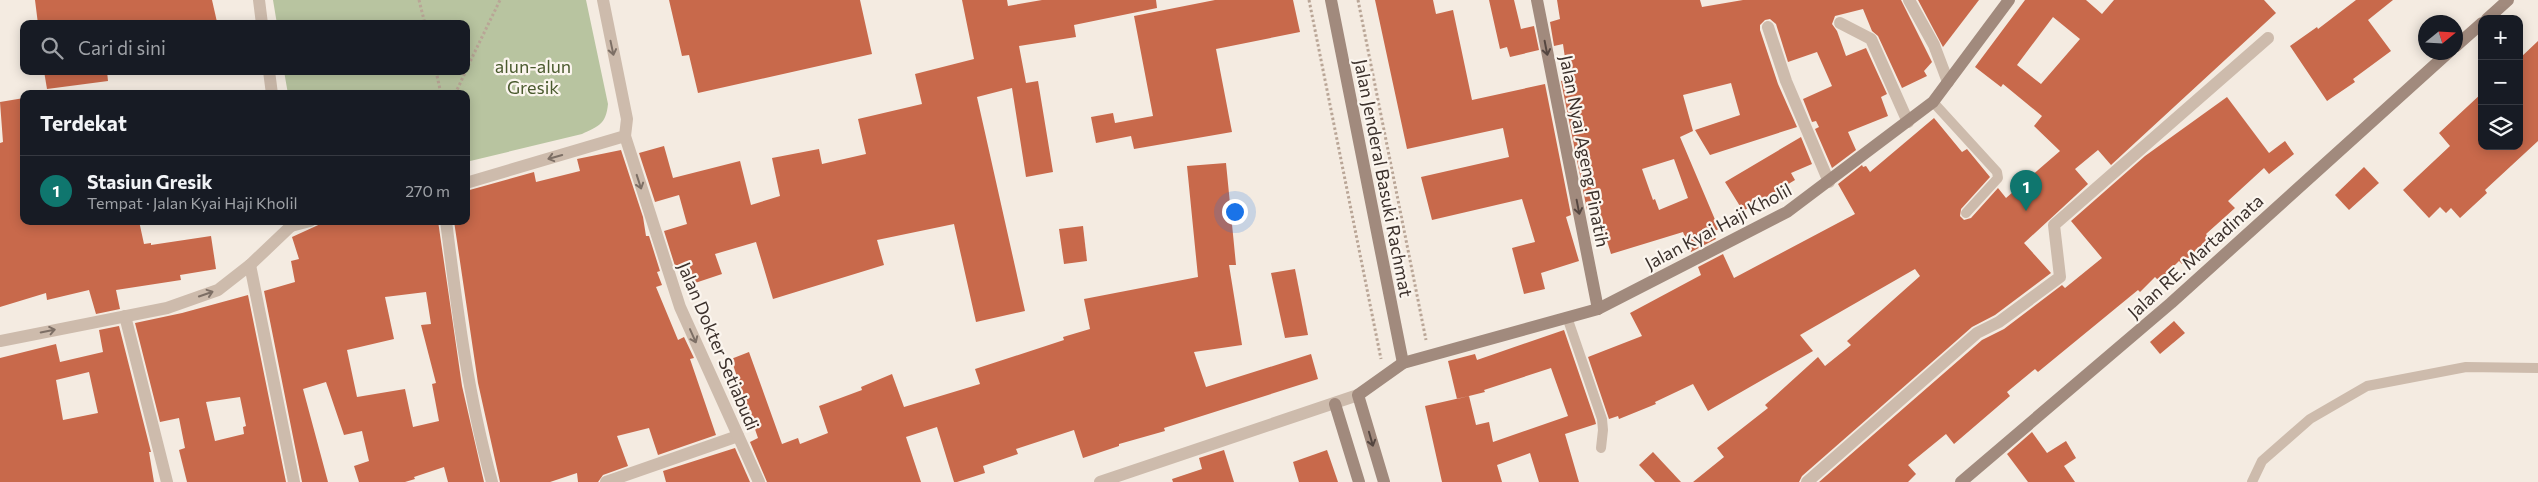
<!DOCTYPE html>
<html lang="id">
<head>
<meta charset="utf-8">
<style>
	:root { --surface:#171b24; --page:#20242c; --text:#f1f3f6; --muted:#9ea1a6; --line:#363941; --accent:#0f766e }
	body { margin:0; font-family:Commissioner,sans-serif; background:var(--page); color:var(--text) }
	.controls { position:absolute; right:15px; top:15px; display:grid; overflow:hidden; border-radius:10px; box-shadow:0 2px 12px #0003 }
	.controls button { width:45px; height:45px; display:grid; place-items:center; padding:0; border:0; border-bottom:1px solid var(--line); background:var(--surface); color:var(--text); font:25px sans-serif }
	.compass { position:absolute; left:2418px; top:15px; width:45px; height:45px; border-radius:50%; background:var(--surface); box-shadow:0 2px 12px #0003; rotate:72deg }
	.you { position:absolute; left:1234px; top:211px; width:18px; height:18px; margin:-12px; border:4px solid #fff; border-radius:50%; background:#1a73e8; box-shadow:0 0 0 8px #1a73e833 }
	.badge { display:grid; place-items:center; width:32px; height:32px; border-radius:50%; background:var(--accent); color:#fff; font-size:16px; font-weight:700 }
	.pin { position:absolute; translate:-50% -41px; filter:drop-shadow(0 1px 2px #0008) }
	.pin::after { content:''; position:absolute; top:26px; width:18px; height:15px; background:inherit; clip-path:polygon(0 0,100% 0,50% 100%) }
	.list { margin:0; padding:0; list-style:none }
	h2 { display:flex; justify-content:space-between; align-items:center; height:65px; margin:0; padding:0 20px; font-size:21px }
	h2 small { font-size:16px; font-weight:400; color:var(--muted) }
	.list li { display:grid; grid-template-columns:32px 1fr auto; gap:15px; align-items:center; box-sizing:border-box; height:70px; padding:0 20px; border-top:1px solid var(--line) }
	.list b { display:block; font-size:19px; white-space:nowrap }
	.list p { margin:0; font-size:16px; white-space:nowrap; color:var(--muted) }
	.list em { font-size:16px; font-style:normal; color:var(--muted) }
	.icon { flex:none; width:28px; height:28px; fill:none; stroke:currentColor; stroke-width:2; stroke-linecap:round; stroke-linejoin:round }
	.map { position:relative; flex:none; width:2538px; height:482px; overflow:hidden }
	.search { position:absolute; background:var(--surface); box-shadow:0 2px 12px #0003; left:20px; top:20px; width:450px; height:55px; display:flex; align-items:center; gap:12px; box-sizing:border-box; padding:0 18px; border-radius:10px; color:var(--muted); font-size:19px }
	.panel { position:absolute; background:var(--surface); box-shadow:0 2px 12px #0003; left:20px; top:90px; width:450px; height:135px; border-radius:10px }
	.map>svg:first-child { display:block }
</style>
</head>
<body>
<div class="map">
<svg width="2538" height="482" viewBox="0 0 2538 482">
	<rect width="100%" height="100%" fill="#f4ebe1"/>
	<path fill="#b8c4a0" d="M273,0H586L608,104C606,124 599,126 582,134L466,162V94H288L284,71H466V24H277Z"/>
	<g fill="#c8694b" fill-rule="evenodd">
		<path d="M35,0H212L217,22L38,24Z"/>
		<path d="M669,0H860L872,54L698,93L689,55L682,56Z"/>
		<path d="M962,0H1007L1008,6L1042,0H1156L1157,8L1074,25L1076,37L1019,46L1026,83L1038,81L1053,172L1026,177L1012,88L977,97L1025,311L976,322L954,224L877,240L884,265L773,299L756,242L715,254L722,274L695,283L688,262L675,266L664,231L687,224L679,195L655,202L639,153L664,146L673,178L740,161L751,205L780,196L772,158L819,149L822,164L866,154L858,119L922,104L915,74L974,59Z"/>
		<path d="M1215,0H1293L1300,32L1216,49L1232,132L1134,149L1131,136L1096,143L1091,117L1113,113L1115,123L1153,116L1134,16Z"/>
		<path d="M1375,0H1433L1436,14L1453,10L1472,100L1545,84L1571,215L1566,217L1579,261L1541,273L1545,289L1524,294L1512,248L1535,242L1522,199L1432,220L1421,177L1509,157L1503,128L1407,149Z"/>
		<path d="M1489,0H1514L1521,29L1534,26L1539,50L1510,57L1507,47L1500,49Z"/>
		<path d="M1557,0H1700L1702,7L1743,0H1901L1932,62L1924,71L1927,76L1902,88L1878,36L1872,31L1863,9L1835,16L1832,24L1837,31L1846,56L1866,48L1887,94L1881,97L1888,116L1848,132L1856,150L1832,168L1815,129L1819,127L1816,121L1812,122L1803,99L1832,86L1817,52L1788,62L1776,24L1770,19L1765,20L1760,25V30L1778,84L1797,127L1710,155L1695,130L1740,115L1731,83L1683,95L1693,131L1680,137L1719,229L1712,232L1716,239L1691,252L1683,232L1611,254L1597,208L1587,210L1561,81L1568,79L1563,44L1554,46L1550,22L1560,19ZM1674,159L1688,198L1659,210L1655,199L1653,200L1642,169Z"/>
		<path d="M1918,0H1979L1943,47Z"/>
		<path d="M2025,0H2086L2102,14L2114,0H2264L2276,13L2111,165L2098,150L2075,169L2088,184L2024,243L2051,273L1995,315L1972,327L1802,476L1799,482H1693L1724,457L1717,448L1768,408L1765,405L1818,357L1825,366L1851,345L1847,341L1920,276L1915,269L1800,335L1813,351L1708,411L1693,384L1655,402L1656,404L1619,419L1618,416L1609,419L1588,357L1642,336L1630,313L1701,275L1698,267L1723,254L1734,278L1855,214L1838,184L1862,165L1863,167L1866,166L1870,172L1934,118L1962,152L1967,149L1990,177L1961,209L1960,216L1964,220L1971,218L1998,188L2006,198L2060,151L2034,126L2042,116L2003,84L2001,87L1975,67ZM2053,17L2080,39L2041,84L2017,65Z"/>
		<path d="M2356,0H2393L2368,20L2391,51L2353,79L2355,82L2327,101L2290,46L2317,27L2318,29Z"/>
		<path d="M2538,41V141L2485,190L2487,193L2460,218L2451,208L2446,213L2440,207L2429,218L2403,190L2450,146L2439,133L2482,93V146H2519V59Z"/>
		<path d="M44,71H107L108,81L47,89Z"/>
		<path d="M2227,97L2269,153L2285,141L2294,154L2269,174L2264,168L2228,201L2235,208L2206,234L2209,238L2182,264L2179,261L2159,281L2155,277L2140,292L2138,290L2038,372L2035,369L2007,392L2010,396L1954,444L1946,434L1908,465L1916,474L1908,482H1819L1982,340L2004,329L2062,285L2065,288L2102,258L2071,221L2145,156Z"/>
		<path d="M24,98V221H139L144,244L151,243V245L211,236L216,269L180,275L181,280L116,290L120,309L96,314L89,290L47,300L46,293L0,307V143L3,142L0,102Z"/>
		<path d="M1801,137L1812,164L1791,173L1795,180L1743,211L1725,182Z"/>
		<path d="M621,150L643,217L646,236H649L660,271L657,272L662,285L656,287L678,340L684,337L694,358L690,359L716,435L658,455L649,428L617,436L628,466L603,475L598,482H578L577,473L550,482H500L478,383L454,221H466V191L534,172L536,182L580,171L577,159Z"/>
		<path d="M1226,163L1236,265H1229L1242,345L1194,352L1206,387L1311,354L1318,379L1164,428L1165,431L1119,444V446L1083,458L1074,430L1016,449L1018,454L983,466L985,473L957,482H954L937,427L906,437L921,482H767L750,442L758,438L731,359L749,352L782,444L798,438L800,444L828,433L819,406L862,390L861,387L892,374L904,407L980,384L975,369L1064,340L1063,337L1090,329L1084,299L1198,277L1187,166Z"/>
		<path d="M2364,167L2379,183L2349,210L2335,195Z"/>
		<path d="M327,221H438L462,386L484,482H448L444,467L414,477L415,479L405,482H359L354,466L369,461L362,431L344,435L326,382L303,389L328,482H302L264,291L295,282L291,261L299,259L292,237ZM426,292L431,324L421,325L436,383L432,384L439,421L413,427L405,389L357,397L347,350L394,339L385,297Z"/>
		<path d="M1083,226L1087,261L1064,264L1059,229Z"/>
		<path d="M1295,269L1308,335L1285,338L1271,273Z"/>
		<path d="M248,295L286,482H187L179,450L185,448L179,418L160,422L135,323L182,313ZM240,397L246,426L243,427L244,434L215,441L206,402Z"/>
		<path d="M2174,321L2185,333L2160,354L2150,342Z"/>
		<path d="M119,326L151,452H149L154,482H0V358L56,344L60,362L103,352L99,330ZM89,372L98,413L63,420L56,380Z"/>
		<path d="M1564,330L1595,420L1596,424L1565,434L1579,482H1539L1530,453L1497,465L1502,482H1442L1425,406L1469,396L1476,425L1489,422L1493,442L1568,416L1551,368L1484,390L1485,392L1457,399L1448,361L1475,354L1477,360Z"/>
		<path d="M2032,432L2047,453L2066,441L2076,458L2064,466L2075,482H2028L2007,454Z"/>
		<path d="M735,448L750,482H666L663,471Z"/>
		<path d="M1224,450L1234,482H1173L1172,479L1202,469L1199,458Z"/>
		<path d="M1327,450L1338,482H1299L1293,462Z"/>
		<path d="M1653,452L1681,482H1655L1639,465Z"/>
	</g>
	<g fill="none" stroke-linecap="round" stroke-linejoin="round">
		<g stroke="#b9a596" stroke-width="3" stroke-dasharray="2.5 2.5" stroke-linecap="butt">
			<path d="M419,0L425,24"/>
			<path d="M1309,0L1381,359"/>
			<path d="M1358,0L1426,340"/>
			<path d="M466,70L500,0"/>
			<path d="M436,71L441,94"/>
			<path d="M455,94L466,71"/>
		</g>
		<g stroke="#cdbbac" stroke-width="10">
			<path d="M1933,102L1997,172L1998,178L1966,213"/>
			<path d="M1567,317L1602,419L1603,430L1601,448"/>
			<path d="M2252,482L2262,461L2310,419L2367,386L2466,367L2538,368"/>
		</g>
		<g stroke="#cdbbac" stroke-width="12">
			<path d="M1909,0L1934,45L1948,82"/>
			<path d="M1840,23L1871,39L1908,122"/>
			<path d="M1768,27L1786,81L1829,182"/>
			<path d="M446,221C457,309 468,396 492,482"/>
			<path d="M250,265L294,482"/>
			<path d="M125,316L167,482"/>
			<path d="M606,482L738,436"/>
			<path d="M1807,482L1977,333L1999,322L2060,277L2054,225L2268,38"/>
		</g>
		<g stroke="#cdbbac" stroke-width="12">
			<path d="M259,0L262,24"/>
			<path d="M269,71L272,94"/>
			<path d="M625,136L680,307L759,482"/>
			<path d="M466,183L625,136L627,119L603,0"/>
			<path d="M291,221V226L310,221"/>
			<path d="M0,341L167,308L218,290L250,265L291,226"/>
			<path d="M1100,482L1358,395"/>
		</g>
		<g stroke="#a18a7d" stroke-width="12">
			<path d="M1331,0L1403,363"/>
			<path d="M1537,0L1598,309"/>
			<path d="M2487,19L2508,0"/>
			<path d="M2456,46L2482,23"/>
			<path d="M1335,404L1359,482"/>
			<path d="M1384,482L1358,395L1403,363L1598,309L1787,212L1933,102L2009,0"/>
			<path d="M1961,482L2171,303L2449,52"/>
		</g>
	</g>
	<defs><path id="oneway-shaft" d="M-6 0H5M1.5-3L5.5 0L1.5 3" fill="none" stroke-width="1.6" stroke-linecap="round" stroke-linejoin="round" transform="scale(1.25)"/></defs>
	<g stroke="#7d6f65">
		<use href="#oneway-shaft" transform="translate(612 48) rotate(78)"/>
		<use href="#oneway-shaft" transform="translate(555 157) rotate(164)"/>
		<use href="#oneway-shaft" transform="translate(639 182) rotate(72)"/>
		<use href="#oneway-shaft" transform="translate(206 294) rotate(-19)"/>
		<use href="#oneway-shaft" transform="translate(48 331) rotate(-11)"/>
		<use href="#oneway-shaft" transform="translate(693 336) rotate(66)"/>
	</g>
	<g stroke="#544640">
		<use href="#oneway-shaft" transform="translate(1546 48) rotate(79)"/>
		<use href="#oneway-shaft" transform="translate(1578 207) rotate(79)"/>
		<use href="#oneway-shaft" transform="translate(1371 439) rotate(74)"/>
	</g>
	<g text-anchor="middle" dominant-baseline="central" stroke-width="4.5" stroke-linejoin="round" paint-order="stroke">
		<g font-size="18" fill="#4a5a2e" stroke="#fbf5ee">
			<text x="533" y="66">alun-alun<tspan x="533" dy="21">Gresik</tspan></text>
		</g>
		<g font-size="18" fill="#3b302b" stroke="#fbf5ee">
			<text transform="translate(1585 151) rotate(79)">Jalan Nyai Ageng Pinatih</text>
			<text transform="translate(1384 178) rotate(79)">Jalan Jenderal Basuki Rachmat</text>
			<text transform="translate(1718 226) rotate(-28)">Jalan Kyai Haji Kholil</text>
			<text transform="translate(2195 256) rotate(-42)">Jalan RE. Martadinata</text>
			<text transform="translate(719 346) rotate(67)">Jalan Dokter Setiabudi</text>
		</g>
	</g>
</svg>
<div class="controls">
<button>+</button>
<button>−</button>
<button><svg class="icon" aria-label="layers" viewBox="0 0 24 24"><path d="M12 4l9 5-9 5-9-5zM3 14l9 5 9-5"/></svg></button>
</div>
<svg class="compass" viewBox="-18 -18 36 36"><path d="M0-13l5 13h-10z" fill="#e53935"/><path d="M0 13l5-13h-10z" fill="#9ea1a6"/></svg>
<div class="you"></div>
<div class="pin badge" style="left:2026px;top:211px">1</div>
<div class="search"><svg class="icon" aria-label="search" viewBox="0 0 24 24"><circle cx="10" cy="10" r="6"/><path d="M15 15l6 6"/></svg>Cari di sini</div>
<section class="panel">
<h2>Terdekat<small></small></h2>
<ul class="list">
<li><span class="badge">1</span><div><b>Stasiun Gresik</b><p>Tempat · Jalan Kyai Haji Kholil</p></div><em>270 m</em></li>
</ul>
</section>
</div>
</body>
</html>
